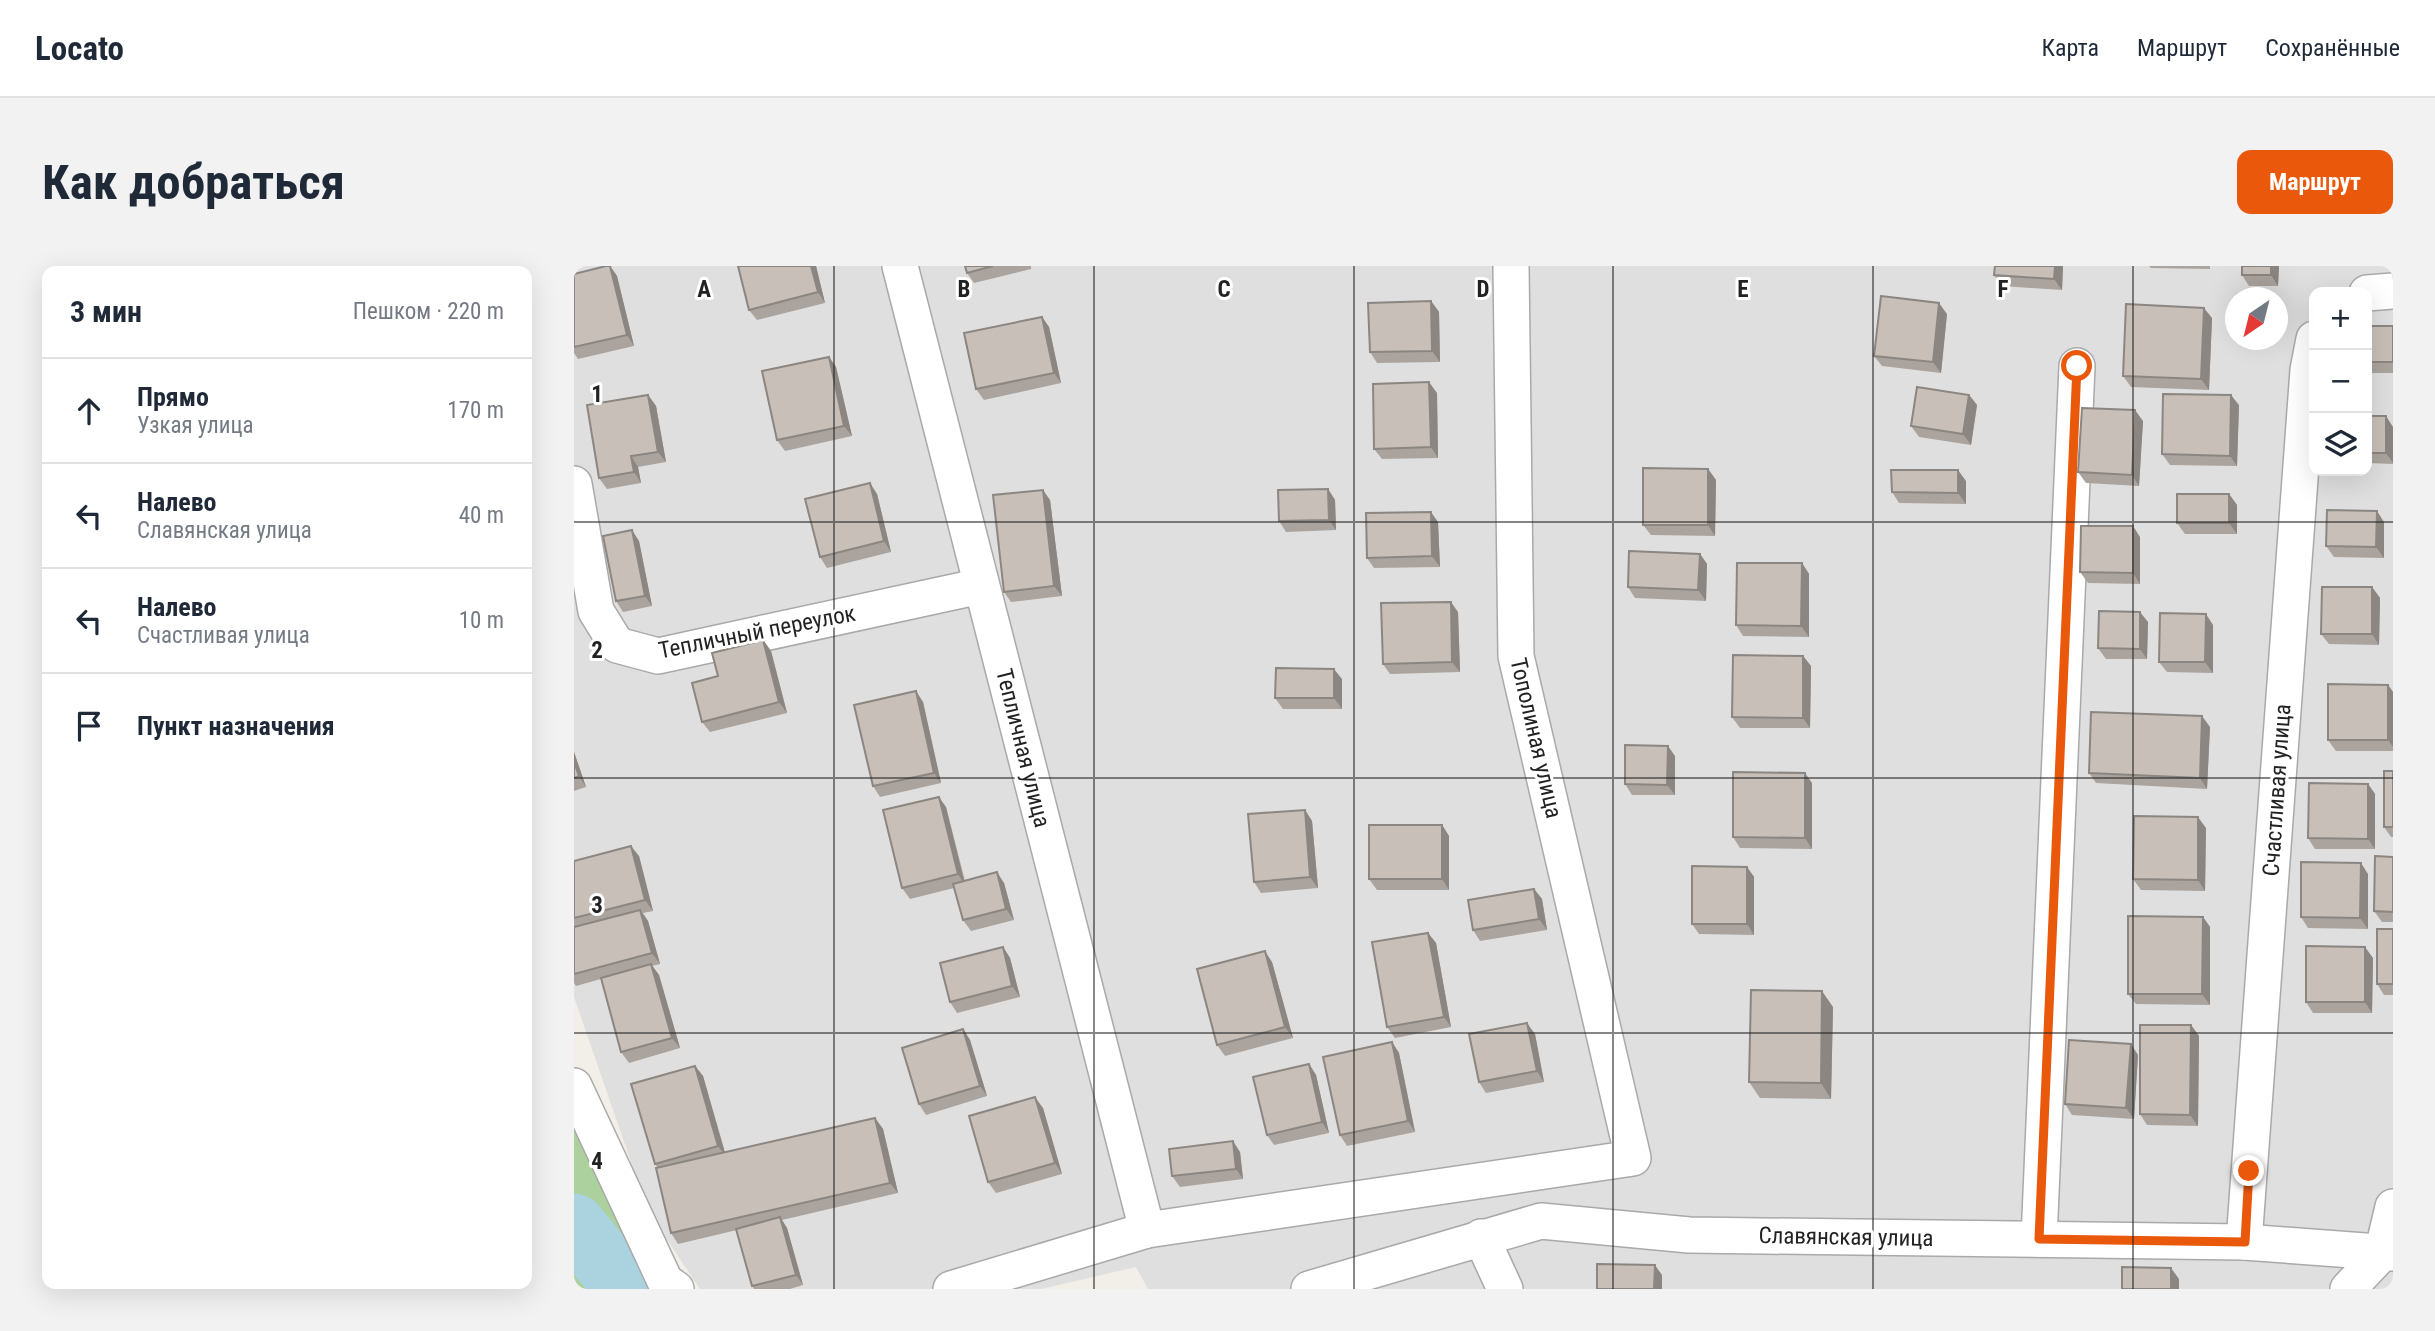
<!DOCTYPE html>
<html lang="ru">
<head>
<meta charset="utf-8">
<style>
	:root { --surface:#fff; --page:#f2f2f3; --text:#1f2937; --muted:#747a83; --line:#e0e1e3; --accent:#ea580c }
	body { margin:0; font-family:"Roboto Condensed",sans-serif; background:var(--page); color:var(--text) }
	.controls { position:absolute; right:21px; top:21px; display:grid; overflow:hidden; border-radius:14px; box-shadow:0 7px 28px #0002 }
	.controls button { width:63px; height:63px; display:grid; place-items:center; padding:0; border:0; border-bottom:2px solid var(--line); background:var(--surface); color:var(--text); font:35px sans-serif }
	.compass { position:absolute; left:1651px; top:21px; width:63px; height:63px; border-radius:50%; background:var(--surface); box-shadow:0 7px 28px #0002; rotate:215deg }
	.stop { position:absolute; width:21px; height:21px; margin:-16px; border:5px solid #ea580c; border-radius:50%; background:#fff }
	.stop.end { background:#ea580c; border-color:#fff; box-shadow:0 2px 7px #0008 }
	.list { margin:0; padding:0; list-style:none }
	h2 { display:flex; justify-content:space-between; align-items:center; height:91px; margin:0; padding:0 28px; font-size:30px }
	h2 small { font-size:23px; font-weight:400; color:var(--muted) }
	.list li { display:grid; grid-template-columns:46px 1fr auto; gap:21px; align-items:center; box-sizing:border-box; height:105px; padding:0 28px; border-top:2px solid var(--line) }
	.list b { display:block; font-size:26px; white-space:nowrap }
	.list p { margin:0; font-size:23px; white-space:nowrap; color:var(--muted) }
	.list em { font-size:23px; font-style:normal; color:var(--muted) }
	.icon { flex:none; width:38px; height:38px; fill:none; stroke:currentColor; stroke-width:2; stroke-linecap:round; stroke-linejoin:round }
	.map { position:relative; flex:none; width:1819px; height:1023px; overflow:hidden; border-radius:14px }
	header { display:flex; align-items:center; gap:42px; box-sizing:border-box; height:98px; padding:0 35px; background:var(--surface); border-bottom:2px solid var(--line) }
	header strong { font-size:33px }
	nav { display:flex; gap:38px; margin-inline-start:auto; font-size:24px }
	.intro { display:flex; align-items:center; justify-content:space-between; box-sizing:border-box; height:168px; padding:0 42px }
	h1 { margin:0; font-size:49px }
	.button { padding:18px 32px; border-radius:14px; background:var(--accent); color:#fff; font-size:24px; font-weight:700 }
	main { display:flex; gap:42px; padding:0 42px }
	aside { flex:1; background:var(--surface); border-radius:14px; box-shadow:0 7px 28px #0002 }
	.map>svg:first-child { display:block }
</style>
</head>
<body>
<header>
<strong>Locato</strong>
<nav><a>Карта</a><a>Маршрут</a><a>Сохранённые</a></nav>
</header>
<div class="intro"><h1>Как добраться</h1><a class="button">Маршрут</a></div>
<main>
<aside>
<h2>3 мин<small>Пешком · 220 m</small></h2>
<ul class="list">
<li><svg class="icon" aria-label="ahead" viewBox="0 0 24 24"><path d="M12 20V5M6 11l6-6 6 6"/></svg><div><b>Прямо</b><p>Узкая улица</p></div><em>170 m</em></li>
<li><svg class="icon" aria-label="left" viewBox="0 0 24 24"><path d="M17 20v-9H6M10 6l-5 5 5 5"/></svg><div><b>Налево</b><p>Славянская улица</p></div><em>40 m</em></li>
<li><svg class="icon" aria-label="left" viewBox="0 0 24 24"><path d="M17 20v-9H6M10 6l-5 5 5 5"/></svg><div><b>Налево</b><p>Счастливая улица</p></div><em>10 m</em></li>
<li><svg class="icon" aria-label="arrive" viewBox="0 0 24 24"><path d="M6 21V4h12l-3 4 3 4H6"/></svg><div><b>Пункт назначения</b></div></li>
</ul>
</aside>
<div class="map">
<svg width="1819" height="1023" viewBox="0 0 1819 1023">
	<rect width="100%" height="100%" fill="#f2efe9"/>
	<path fill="#e0dfdf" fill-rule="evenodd" d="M0,0H1819V1023H574L562,1001L467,1023H126L74,945L0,731ZM1740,26H1793V205H1740ZM1661,32H1703V74H1661Z"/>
	<path fill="#add19e" d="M0,860L88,1023H0Z"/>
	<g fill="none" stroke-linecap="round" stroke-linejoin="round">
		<path stroke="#aad3df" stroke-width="63" d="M0,959L53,1023"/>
		<defs>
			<g id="street">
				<path d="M326,0L573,964"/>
				<path d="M1793,27L1819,25"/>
				<path d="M0,218L22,345L43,379L84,390L407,320"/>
				<path d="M0,820L91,1015L102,1023"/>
				<path d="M907,971L931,1023"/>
				<path d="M1465,973L1503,100"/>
				<path d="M1670,976L1734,104L1740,73"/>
				<path d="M377,1023L573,964L1059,892L942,390L937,0"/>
				<path d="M735,1023L967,955L1115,969L1670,976L1819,987"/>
				<path d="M1774,1023L1808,987L1819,941"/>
			</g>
		</defs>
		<use href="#street" stroke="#a9a9a9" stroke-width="38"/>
		<use href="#street" stroke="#fff" stroke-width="35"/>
	</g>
	<g fill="#aba49e">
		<path d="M36,0L43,10L60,80L4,93L0,87V8Z"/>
		<path d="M242,0L251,37L183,54L175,44Z"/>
		<path d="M391,0H457V3L400,17L393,7Z"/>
		<path d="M1421,0H1489L1488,24L1428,20L1420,9Z"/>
		<path d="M1575,0H1636V3L1577,2Z"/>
		<path d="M1668,0H1705L1704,20H1675L1668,9Z"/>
		<path d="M857,35L865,46L866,96L803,97L796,86Z"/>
		<path d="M1373,48L1367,107L1308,100L1300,90Z"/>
		<path d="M468,51L475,61L487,117L410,134L402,123Z"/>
		<path d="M1638,52L1635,124L1557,121L1549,110Z"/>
		<rect x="1793" y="60" width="26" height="47"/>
		<path d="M255,91L262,101L278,170L211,185L203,174Z"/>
		<path d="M863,127L864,192L808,193L800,183Z"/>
		<path d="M74,129L82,140L92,196L64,201L67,217L33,223L25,212Z"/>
		<path d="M1395,129L1403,139L1397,179L1345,171L1337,160Z"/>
		<path d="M1665,139L1663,200L1596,199L1588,188Z"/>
		<path d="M1793,150L1819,161V198L1793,197Z"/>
		<path d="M1569,155L1565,220L1512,217L1504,206Z"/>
		<path d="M1134,203L1142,214L1141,270L1077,269L1069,259Z"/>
		<path d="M1392,215V238L1325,237L1318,226Z"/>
		<path d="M754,223L761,234L762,264L712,266L705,255Z"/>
		<path d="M303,228L317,286L253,302L246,291Z"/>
		<path d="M1655,228L1663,239V268H1611L1603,257Z"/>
		<path d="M476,234L488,330L437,336L430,326Z"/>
		<path d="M864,256L866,301L800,302L793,292Z"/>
		<path d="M1810,256V292L1760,291L1752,280Z"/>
		<path d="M1566,271V318L1514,317L1506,306Z"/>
		<path d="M65,275L78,340L49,346L42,335Z"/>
		<path d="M1126,288L1133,298L1132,335L1061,332L1054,321Z"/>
		<path d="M1228,297L1235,308V371L1169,370L1162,359Z"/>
		<path d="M1798,321L1806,332L1805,379L1755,378L1747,368Z"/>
		<path d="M884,346L886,406L816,408L809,398Z"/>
		<path d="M1574,356L1573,393H1532L1524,382Z"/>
		<path d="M1639,359V407L1593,406L1585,396Z"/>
		<path d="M189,374L197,385L213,447L136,466L128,456L144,410Z"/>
		<path d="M1229,390L1237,400L1236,462H1166L1158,451Z"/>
		<path d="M768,413V443H709L701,432Z"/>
		<path d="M1814,419L1819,426V485H1762L1754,474Z"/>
		<path d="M349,436L367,517L306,531L299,520Z"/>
		<path d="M1636,461L1633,523L1522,517L1515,507Z"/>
		<path d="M0,486L12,521L0,525Z"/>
		<path d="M1101,490V529H1058L1051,518Z"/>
		<path d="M1819,505V571H1817L1810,561Z"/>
		<path d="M1238,517V583L1166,582L1159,571Z"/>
		<path d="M1794,518L1801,528V583H1741L1734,572Z"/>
		<path d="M372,541L391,615L430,617L440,654L397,665L389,654L380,622L336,633L328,622Z"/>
		<path d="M731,544L738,555L744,622L687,627L680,616Z"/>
		<path d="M868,559L875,570V624H803L795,613Z"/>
		<path d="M1632,562L1631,625L1567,624L1559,613Z"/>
		<path d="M65,590L79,645L69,647L74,655L86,698L78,700L85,709L106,782L55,797L47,786L27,713L2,720L0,717V595Z"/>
		<path d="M1819,591V656H1808L1800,645Z"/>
		<path d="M1173,601L1180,611V669L1125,668L1118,658Z"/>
		<path d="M1794,608V663L1734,662L1727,651Z"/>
		<path d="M960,623L968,633L973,664L906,675L899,664Z"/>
		<path d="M1629,651L1636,661V739L1562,738L1554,728Z"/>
		<path d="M1819,663V729H1810L1803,718Z"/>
		<path d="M854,667L862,677L877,761L821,772L813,761Z"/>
		<path d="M429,681L436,692L446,731L383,747L376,736Z"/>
		<path d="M1799,692L1798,747H1739L1732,736Z"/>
		<path d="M698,696L719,772L651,790L643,779Z"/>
		<path d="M1259,741L1257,833L1186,832L1175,816Z"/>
		<path d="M1617,759L1625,770L1624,860L1573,859L1566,848Z"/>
		<path d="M389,763L396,774L413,830L352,849L345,838Z"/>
		<path d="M961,768L970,816L912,827L905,816Z"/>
		<path d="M818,776L825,787L841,866L773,880L766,869Z"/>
		<path d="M1564,789L1560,853L1498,849L1491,838Z"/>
		<path d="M735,798L742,809L755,867L700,879L693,869Z"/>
		<path d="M121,800L129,810L151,886L301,852L309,863L324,927L208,954L213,962L229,1019L216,1023H180L178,1020L163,964L104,978L97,967L84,902L81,898Z"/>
		<path d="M469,842L488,908L422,927L414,916Z"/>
		<path d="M666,886L669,913L606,921L598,910Z"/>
	</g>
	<g fill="#8b8681">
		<path d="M36,0L43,10L60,80L53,69Z"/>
		<path d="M237,0H242L251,37L244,26Z"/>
		<path d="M1481,0H1489L1488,24L1480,13Z"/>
		<path d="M1697,0H1705L1704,20L1697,9Z"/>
		<path d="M857,35L865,46L866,96L858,85Z"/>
		<path d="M1365,37L1373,48L1367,107L1359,96Z"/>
		<path d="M1630,42L1638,52L1635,124L1627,113Z"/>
		<path d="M468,51L475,61L487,117L480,107Z"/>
		<path d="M255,91L262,101L278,170L270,160Z"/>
		<path d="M855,116L863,127L864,192L857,181Z"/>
		<path d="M74,129L82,140L92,196L84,186Z"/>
		<path d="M1395,129L1403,139L1397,179L1389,168Z"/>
		<path d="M1657,129L1665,139L1663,200L1656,190Z"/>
		<path d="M1561,144L1569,155L1565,220L1558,209Z"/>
		<path d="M1812,150L1819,161V197L1812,187Z"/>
		<path d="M57,190L64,201L67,217L60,206Z"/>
		<path d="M1134,203L1142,214L1141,270L1134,259Z"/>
		<path d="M1384,204L1392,215V238L1384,227Z"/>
		<path d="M296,217L303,228L317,286L310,275Z"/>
		<path d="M754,223L761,234L762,264L755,254Z"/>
		<path d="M469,224L476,234L488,330L480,320Z"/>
		<path d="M1655,228L1663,239V268L1655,257Z"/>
		<path d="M1803,245L1810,256V292L1802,281Z"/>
		<path d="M857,246L864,256L866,301L858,290Z"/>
		<path d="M1559,260L1566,271V318L1559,307Z"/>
		<path d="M58,264L65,275L78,340L71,330Z"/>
		<path d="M1126,288L1133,298L1132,335L1124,324Z"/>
		<path d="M1228,297L1235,308V371L1227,360Z"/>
		<path d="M1798,321L1806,332L1805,379L1798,368Z"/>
		<path d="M877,336L884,346L886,406L878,396Z"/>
		<path d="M1566,346L1574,356L1573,393L1566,383Z"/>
		<path d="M1632,348L1639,359V407L1631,396Z"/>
		<path d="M189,374L197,385L213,447L205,436Z"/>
		<path d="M1229,390L1237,400L1236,462L1229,452Z"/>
		<path d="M760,403L768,413V443L760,432Z"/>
		<path d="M1814,419L1819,426V481L1814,474Z"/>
		<path d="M342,425L349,436L367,517L360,507Z"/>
		<path d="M1628,450L1636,461L1633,523L1626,512Z"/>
		<path d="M1094,480L1101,490V529L1093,519Z"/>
		<path d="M0,486L12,521L5,510L0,496Z"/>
		<path d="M1231,507L1238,517V583L1231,572Z"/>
		<path d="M1794,518L1801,528V583L1794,573Z"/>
		<path d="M365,531L372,541L391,619L384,608Z"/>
		<path d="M731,544L738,555L744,622L736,611Z"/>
		<path d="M1624,551L1632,562L1631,625L1624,614Z"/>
		<path d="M868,559L875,570V624L868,613Z"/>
		<path d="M57,580L65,590L79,645L71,634Z"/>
		<path d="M1787,597L1794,608V663L1786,652Z"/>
		<path d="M1173,601L1180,611V669L1173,658Z"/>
		<path d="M423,606L430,617L440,654L432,643Z"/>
		<path d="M960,623L968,633L973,664L965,653Z"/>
		<path d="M66,644L74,655L86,698L78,687Z"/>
		<path d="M1629,651L1636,661V739L1628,728Z"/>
		<path d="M854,667L862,677L877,761L870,751Z"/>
		<path d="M429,681L436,692L446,731L438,720Z"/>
		<path d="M1791,681L1799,692L1798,747L1791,736Z"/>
		<path d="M691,685L698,696L719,772L711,761Z"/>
		<path d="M77,698L85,709L106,782L98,772Z"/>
		<path d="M1248,725L1259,741L1257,833L1247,817Z"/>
		<path d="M953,757L961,768L970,816L963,805Z"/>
		<path d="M1617,759L1625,770L1624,860L1616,849Z"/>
		<path d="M389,763L396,774L413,830L406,820Z"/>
		<path d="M818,776L825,787L841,866L834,855Z"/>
		<path d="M1557,778L1564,789L1560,853L1552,842Z"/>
		<path d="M735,798L742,809L755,867L748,856Z"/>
		<path d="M121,800L129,810L152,891L144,880Z"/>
		<path d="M461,831L469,842L488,908L481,897Z"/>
		<path d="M301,852L309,863L324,927L316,917Z"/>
		<path d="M659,875L666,886L669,913L662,903Z"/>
		<path d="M206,951L213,962L229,1019L222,1009Z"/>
		<path d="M1081,999L1088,1009V1023H1080Z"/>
		<path d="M1597,1002L1605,1013V1023H1597Z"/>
	</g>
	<g fill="#c7bfb8" stroke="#8b8681" stroke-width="2">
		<path d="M32,0H36L53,69L0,81V8Z"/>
		<path d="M164,0H237L244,26L175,44Z"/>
		<path d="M391,0H419L393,7Z"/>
		<path d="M1421,0H1481L1480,13L1420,9Z"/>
		<rect x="1668" y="0" width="29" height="9"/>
		<path d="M1307,30L1365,37L1359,96L1300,90Z"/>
		<path d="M857,35L858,85L796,86L794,37Z"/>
		<path d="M1552,38L1630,42L1627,113L1549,110Z"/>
		<path d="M468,51L480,107L402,123L390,67Z"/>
		<rect x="1793" y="60" width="26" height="36"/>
		<path d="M255,91L270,160L203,174L188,105Z"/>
		<path d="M855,116L857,181L800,183L799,118Z"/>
		<path d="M1343,121L1395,129L1389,168L1337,160Z"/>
		<path d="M1589,128L1657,129L1656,190L1588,188Z"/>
		<path d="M74,129L84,186L57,190L60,206L25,212L13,139Z"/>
		<path d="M1508,142L1561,144L1558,209L1504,206Z"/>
		<rect x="1793" y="150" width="19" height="37"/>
		<path d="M1069,202L1134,203V259H1069Z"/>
		<path d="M1317,204H1384V227L1318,226Z"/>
		<path d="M296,217L310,275L246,291L231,233Z"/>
		<path d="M754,223L755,254L705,255L704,224Z"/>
		<path d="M469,224L480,320L430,326L419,229Z"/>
		<rect x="1603" y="228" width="52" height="29"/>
		<path d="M1753,244L1803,245L1802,281L1752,280Z"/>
		<path d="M857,246L858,290L793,292L792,247Z"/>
		<path d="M1507,260H1559V307L1506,306Z"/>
		<path d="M58,264L71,330L42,335L29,270Z"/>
		<path d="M1055,285L1126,288L1124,324L1054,321Z"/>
		<path d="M1163,297H1228L1227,360L1162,359Z"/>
		<path d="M1748,321H1798V368H1747Z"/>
		<path d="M877,336L878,396L809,398L807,337Z"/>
		<path d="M1525,345L1566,346V383L1524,382Z"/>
		<path d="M1586,347L1632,348L1631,396H1585Z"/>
		<path d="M189,374L205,436L128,456L118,417L144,410L138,387Z"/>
		<path d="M1159,389L1229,390V452L1158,451Z"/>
		<path d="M702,402L760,403V432H701Z"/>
		<path d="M1754,418L1814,419V474H1754Z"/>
		<path d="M342,425L360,507L299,520L280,439Z"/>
		<path d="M1517,446L1628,450L1626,512L1515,507Z"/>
		<path d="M1051,479L1094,480L1093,519L1051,518Z"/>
		<path d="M0,496L5,510L0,512Z"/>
		<rect x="1810" y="505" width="9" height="56"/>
		<path d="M1159,506L1231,507V572L1159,571Z"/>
		<path d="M1735,517L1794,518V573L1734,572Z"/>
		<path d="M365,531L384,608L328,622L309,544Z"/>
		<path d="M731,544L736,611L680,616L674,548Z"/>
		<path d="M1560,550L1624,551V614L1559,613Z"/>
		<rect x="795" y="559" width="73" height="54"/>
		<path d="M57,580L71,634L0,652V595Z"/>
		<path d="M1801,590L1819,591V646L1800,645Z"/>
		<path d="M1727,596L1787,597L1786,652L1727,651Z"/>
		<path d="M1118,600L1173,601V658H1118Z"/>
		<path d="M423,606L432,643L389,654L379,618Z"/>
		<path d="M960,623L965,653L899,664L894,634Z"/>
		<path d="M66,644L78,687L0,708V661Z"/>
		<path d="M1554,650L1629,651L1628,728H1554Z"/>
		<rect x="1803" y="663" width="16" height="55"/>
		<path d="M854,667L870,751L813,761L798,676Z"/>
		<path d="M1732,680L1791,681V736H1732Z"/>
		<path d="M429,681L438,720L376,736L366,697Z"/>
		<path d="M691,685L711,761L643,779L623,703Z"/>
		<path d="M77,698L98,772L47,786L27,712Z"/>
		<path d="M1177,724L1248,725L1247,817L1175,816Z"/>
		<path d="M953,757L963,805L905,816L895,768Z"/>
		<path d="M1566,759H1617L1616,849L1566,848Z"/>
		<path d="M389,763L406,820L345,838L328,782Z"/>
		<path d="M1495,774L1557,778L1552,842L1491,838Z"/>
		<path d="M818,776L834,855L766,869L749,791Z"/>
		<path d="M735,798L748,856L693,869L679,811Z"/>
		<path d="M121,800L144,880L81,898L57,818Z"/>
		<path d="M461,831L481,897L414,916L395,850Z"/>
		<path d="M301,852L316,917L97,967L82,902Z"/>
		<path d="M659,875L662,903L598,910L595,883Z"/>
		<path d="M206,951L222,1009L178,1020L162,963Z"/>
		<path d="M1023,998L1081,999L1080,1023H1023Z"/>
		<path d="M1548,1001L1597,1002V1023H1548Z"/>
	</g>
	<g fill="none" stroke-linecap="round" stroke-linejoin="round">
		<path stroke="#ea580c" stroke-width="9" d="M1503,100L1465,973L1671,976L1675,905"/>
	</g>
	<path fill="none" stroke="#222" stroke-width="2" stroke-opacity="0.55" d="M260,0V1023M520,0V1023M780,0V1023M1039,0V1023M1299,0V1023M1559,0V1023M0,256H1819M0,512H1819M0,767H1819"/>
	<g text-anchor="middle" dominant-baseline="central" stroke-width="6" stroke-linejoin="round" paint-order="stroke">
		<g font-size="23" fill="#222" stroke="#fff">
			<text transform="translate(183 366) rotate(-11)">Тепличный переулок</text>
			<text transform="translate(962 472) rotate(77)">Тополиная улица</text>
			<text transform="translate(449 482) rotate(76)">Тепличная улица</text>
			<text transform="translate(1703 524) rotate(-86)">Счастливая улица</text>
			<text transform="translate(1272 971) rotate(1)">Славянская улица</text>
		</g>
	</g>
	<g font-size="23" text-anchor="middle" font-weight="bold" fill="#222" stroke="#fff" stroke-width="6" stroke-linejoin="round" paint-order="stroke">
		<text x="130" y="31">A</text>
		<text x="390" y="31">B</text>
		<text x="650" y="31">C</text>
		<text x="909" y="31">D</text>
		<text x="1169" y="31">E</text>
		<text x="1429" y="31">F</text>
		<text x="23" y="136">1</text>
		<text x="23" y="392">2</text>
		<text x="23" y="647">3</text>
		<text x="23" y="903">4</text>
	</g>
</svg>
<div class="controls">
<button>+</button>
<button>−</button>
<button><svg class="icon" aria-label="layers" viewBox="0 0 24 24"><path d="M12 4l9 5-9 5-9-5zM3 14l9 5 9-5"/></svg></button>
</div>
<svg class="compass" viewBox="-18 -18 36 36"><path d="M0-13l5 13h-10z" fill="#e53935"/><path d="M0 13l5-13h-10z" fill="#747a83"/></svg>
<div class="stop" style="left:1503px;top:100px"></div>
<div class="stop end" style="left:1675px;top:905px"></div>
</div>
</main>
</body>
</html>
